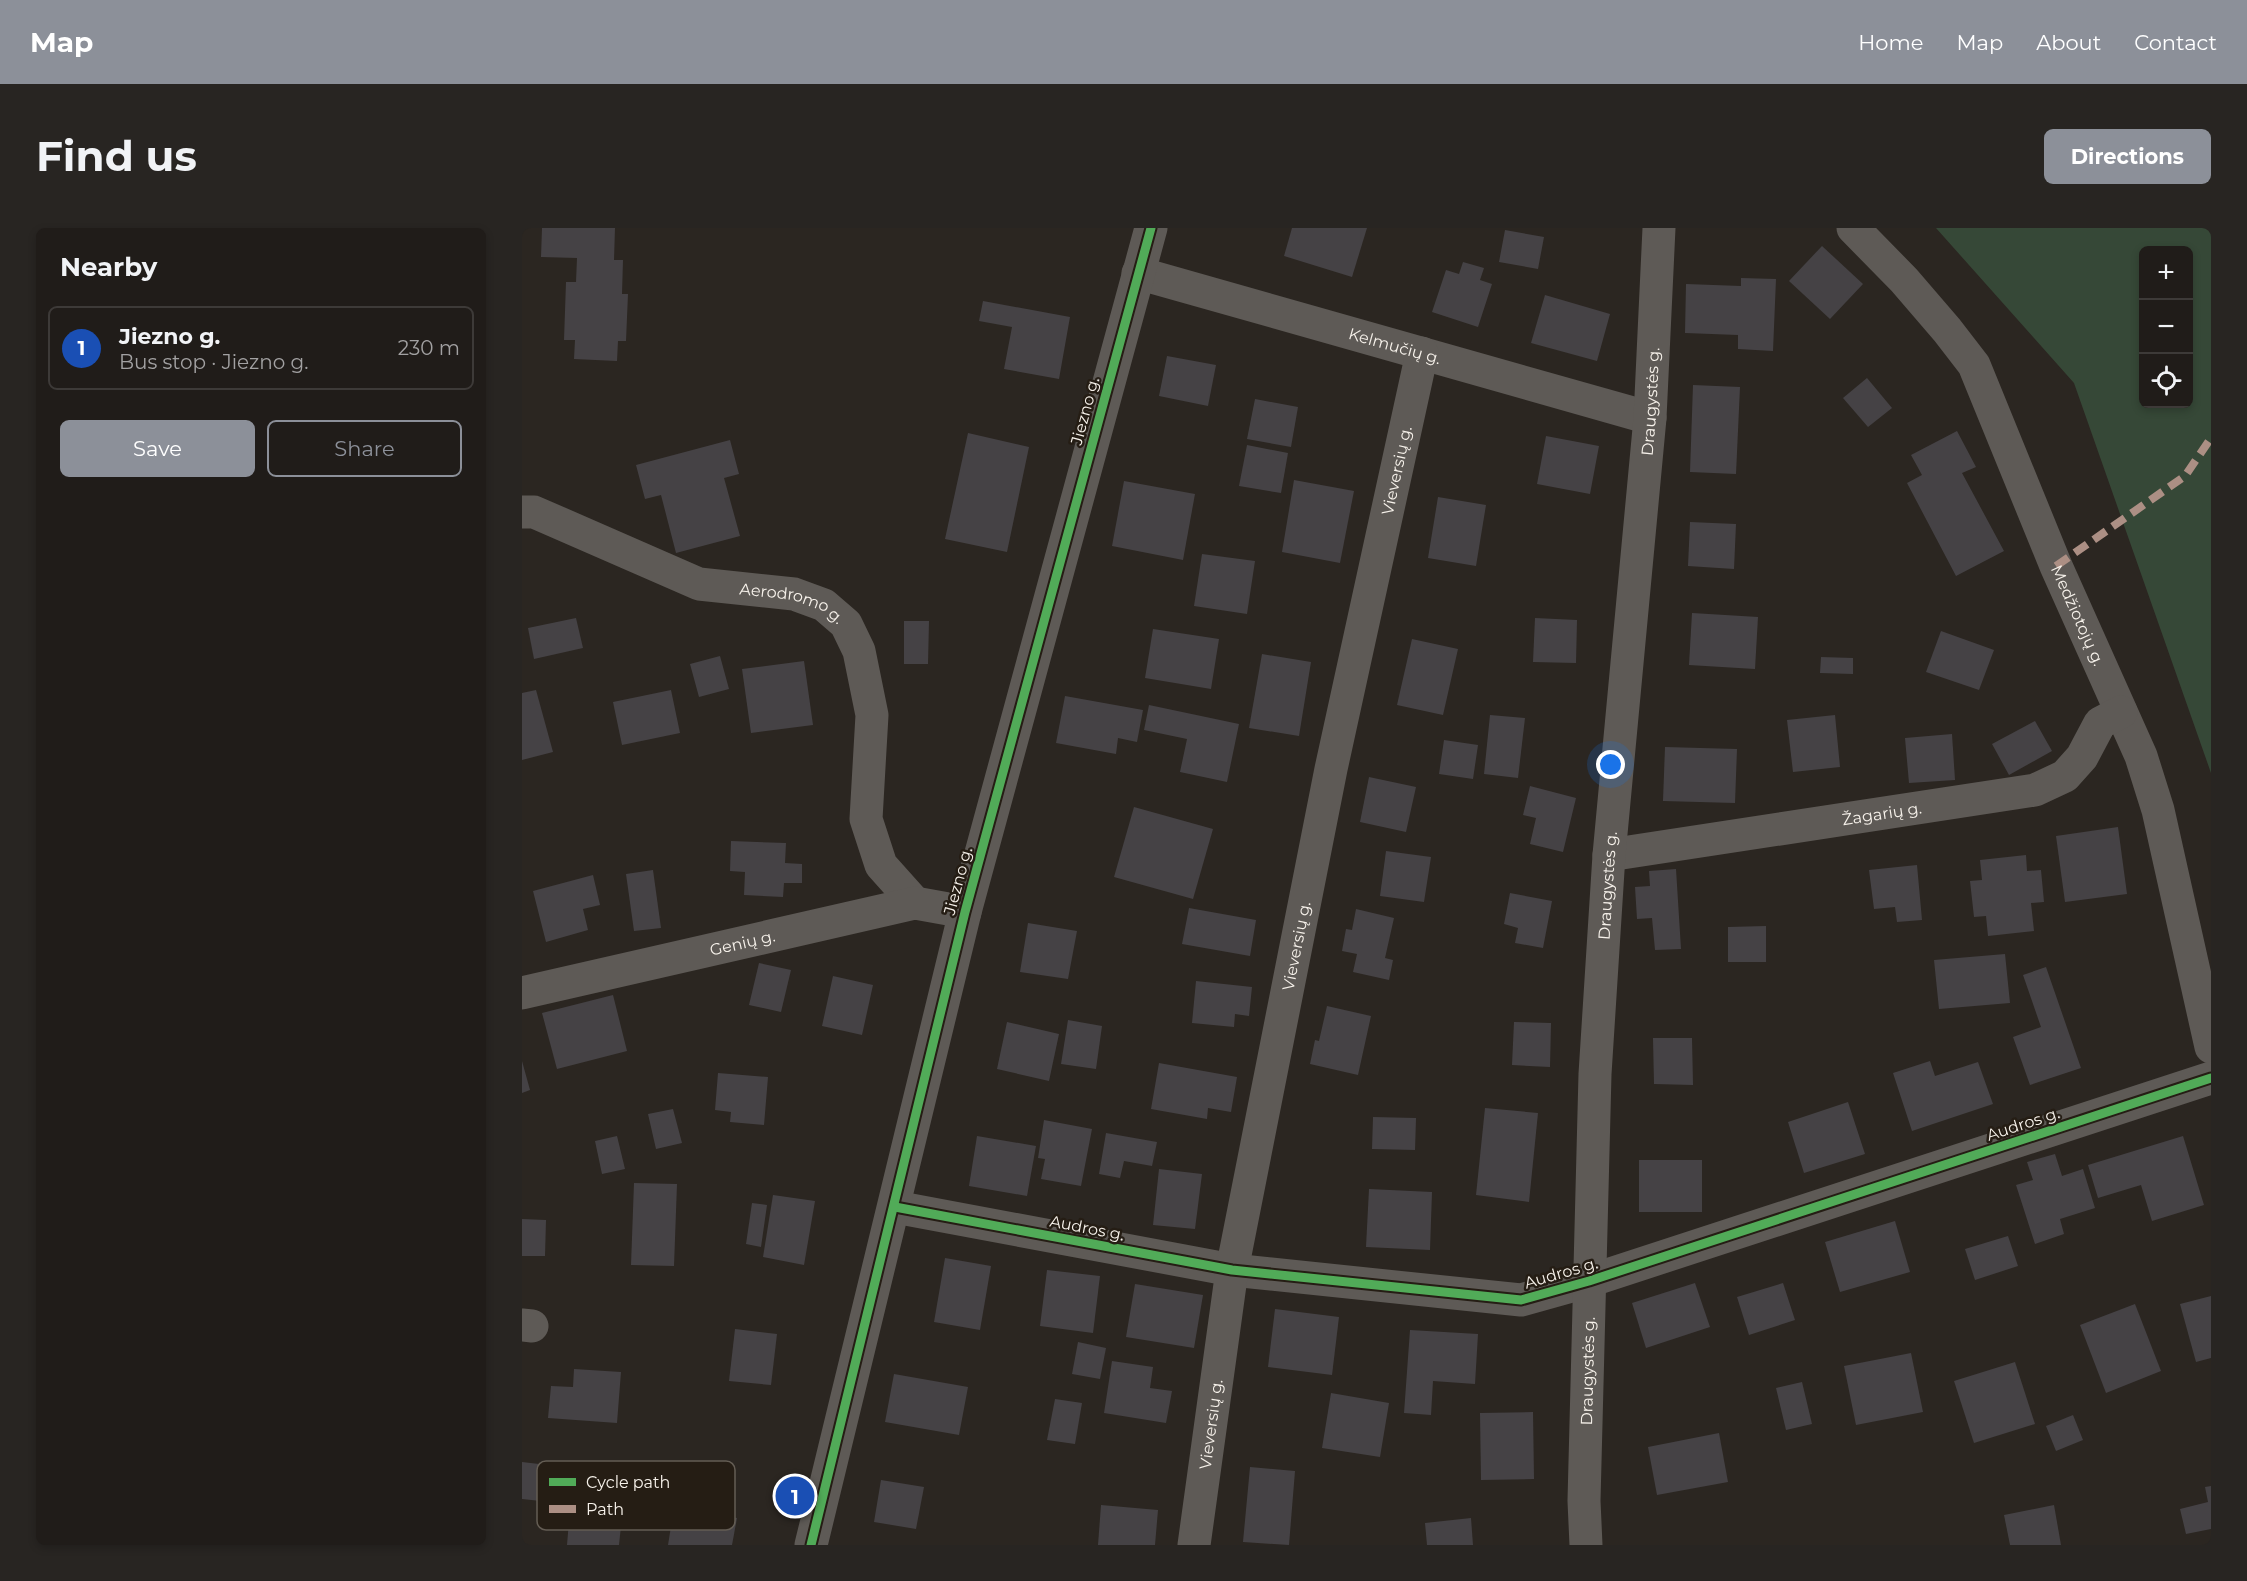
<!DOCTYPE html>
<html lang="en">
<head>
<meta charset="utf-8">
<style>
	:root { --surface:#201c19; --page:#282522; --text:#f1f3f6; --muted:#a2a1a2; --line:#3d3a38; --accent:#8c9099 }
	body { margin:0; font-family:Montserrat,sans-serif; background:var(--page); color:var(--text) }
	.controls { position:absolute; right:18px; top:18px; display:grid; overflow:hidden; border-radius:9px; box-shadow:0 3px 9px #0003 }
	.controls button { width:54px; height:54px; display:grid; place-items:center; padding:0; border:0; border-bottom:2px solid var(--line); background:var(--surface); color:var(--text); font:30px sans-serif }
	.you { position:absolute; left:1089px; top:537px; width:21px; height:21px; margin:-15px; border:4px solid #fff; border-radius:50%; background:#1a73e8; box-shadow:0 0 0 9px #1a73e833 }
	.badge { display:grid; place-items:center; width:39px; height:39px; border-radius:50%; background:var(--accent); color:#fff; font-size:20px; font-weight:700 }
	.pin { position:absolute; translate:-50% -50%; border:3px solid #fff; box-shadow:0 2px 6px #0006 }
	.list { margin:0; padding:0; list-style:none }
	h2 { display:flex; justify-content:space-between; align-items:center; height:78px; margin:0; padding:0 24px; font-size:26px }
	h2 small { font-size:20px; font-weight:400; color:var(--muted) }
	.list li { display:grid; grid-template-columns:39px 1fr auto; gap:18px; align-items:center; box-sizing:border-box; height:84px; margin:0 12px 12px; padding:0 12px; border:2px solid var(--line); border-radius:9px }
	.list b { display:block; font-size:22px; white-space:nowrap }
	.list p { margin:0; font-size:20px; white-space:nowrap; color:var(--muted) }
	.list em { font-size:20px; font-style:normal; color:var(--muted) }
	.actions { display:flex; gap:12px; padding:18px 24px }
	.actions a { flex:1; padding:14px 0; border:2px solid var(--accent); border-radius:9px; text-align:center; font-size:21px; color:var(--accent) }
	.actions .main { background:var(--accent); color:#fff }
	.icon { flex:none; width:33px; height:33px; fill:none; stroke:currentColor; stroke-width:2; stroke-linecap:round; stroke-linejoin:round }
	.map { position:relative; flex:none; width:1689px; height:1317px; overflow:hidden; border-radius:9px }
	header { display:flex; align-items:center; gap:36px; box-sizing:border-box; height:84px; padding:0 30px; background:var(--accent); color:#fff }
	header strong { font-size:28px }
	nav { display:flex; gap:33px; margin-inline-start:auto; font-size:21px }
	.intro { display:flex; align-items:center; justify-content:space-between; box-sizing:border-box; height:144px; padding:0 36px }
	h1 { margin:0; font-size:42px }
	.button { padding:15px 27px; border-radius:9px; background:var(--accent); color:#fff; font-size:21px; font-weight:700 }
	main { display:flex; gap:36px; padding:0 36px }
	aside { flex:1; background:var(--surface); border-radius:9px; box-shadow:0 3px 9px #0003 }
	.map>svg:first-child { display:block }
</style>
</head>
<body>
<header>
<strong>Map</strong>
<nav><a>Home</a><a>Map</a><a>About</a><a>Contact</a></nav>
</header>
<div class="intro"><h1>Find us</h1><a class="button">Directions</a></div>
<main>
<aside>
<h2>Nearby<small></small></h2>
<ul class="list">
<li><span class="badge" style="background:#1a4fb4">1</span><div><b>Jiezno g.</b><p>Bus stop · Jiezno g.</p></div><em>230 m</em></li>
</ul>
<div class="actions"><a class="main">Save</a><a>Share</a></div>
</aside>
<div class="map">
<svg width="1689" height="1317" viewBox="0 0 1689 1317">
	<rect width="100%" height="100%" fill="#2b2621"/>
	<path fill="#364837" fill-rule="evenodd" d="M1414,0H1689V545L1552,155ZM1666,22V176H1622V22Z"/>
	<g fill="#454245">
		<path d="M20,0H93L92,32H101L100,66H106L104,113H96L95,133L52,131L53,112H42L44,54H54L55,30L19,29Z"/>
		<path d="M770,0H845L830,49L762,28Z"/>
		<path d="M983,2L1022,9L1016,41L977,34Z"/>
		<path d="M1300,18L1341,56L1308,91L1267,53Z"/>
		<path d="M941,34L962,40L958,52L970,56L956,99L910,84L924,42L937,46Z"/>
		<path d="M1219,50L1254,51L1251,123L1216,121V107L1163,105L1164,56L1219,58Z"/>
		<path d="M1023,67L1088,86L1075,133L1009,115Z"/>
		<path d="M461,73L548,89L537,151L482,141L490,99L457,93Z"/>
		<path d="M645,128L694,137L686,178L637,168Z"/>
		<path d="M1345,150L1370,180L1346,199L1321,170Z"/>
		<path d="M1171,157L1218,159L1214,246L1168,244Z"/>
		<path d="M733,171L776,179L769,219L725,211Z"/>
		<path d="M1435,203L1454,239L1440,245L1482,323L1434,348L1385,255L1400,247L1389,227Z"/>
		<path d="M446,205L507,219L485,324L423,311Z"/>
		<path d="M1024,208L1077,218L1068,266L1015,256Z"/>
		<path d="M208,212L217,246L202,250L218,308L154,325L139,267L123,271L114,237Z"/>
		<path d="M725,217L766,225L759,265L717,258Z"/>
		<path d="M772,252L832,263L818,335L760,324Z"/>
		<path d="M602,253L673,266L661,332L590,318Z"/>
		<path d="M916,269L964,277L954,338L906,330Z"/>
		<path d="M1168,294L1214,296L1212,341L1166,338Z"/>
		<path d="M680,326L733,333L725,386L672,378Z"/>
		<path d="M1170,385L1236,389L1233,441L1167,437Z"/>
		<path d="M54,390L61,420L12,431L6,400Z"/>
		<path d="M1013,390L1055,392L1054,435L1011,434Z"/>
		<path d="M382,393H407L406,436H382Z"/>
		<path d="M631,401L697,411L689,461L623,450Z"/>
		<path d="M1419,403L1472,422L1457,462L1404,444Z"/>
		<path d="M890,411L936,421L921,487L875,477Z"/>
		<path d="M740,426L789,434L777,508L727,500Z"/>
		<path d="M198,428L207,461L177,469L168,436Z"/>
		<path d="M1299,429L1331,430V446L1298,445Z"/>
		<path d="M282,433L291,497L229,505L220,441Z"/>
		<path d="M14,462L31,524L0,532V465Z"/>
		<path d="M149,462L158,505L100,517L91,474Z"/>
		<path d="M543,468L621,482L615,514L596,510L594,526L534,515Z"/>
		<path d="M627,477L717,496L705,554L658,544L665,511L622,502Z"/>
		<path d="M968,487L1003,490L996,550L962,546Z"/>
		<path d="M1313,487L1318,539L1271,544L1265,492Z"/>
		<path d="M1513,493L1530,523L1487,547L1470,516Z"/>
		<path d="M1430,506L1433,552L1387,555L1383,510Z"/>
		<path d="M922,512L956,517L951,551L917,546Z"/>
		<path d="M1143,519L1215,521L1213,575L1141,573Z"/>
		<path d="M847,549L894,559L884,604L838,594Z"/>
		<path d="M1008,558L1054,570L1041,624L1008,616L1014,590L1001,587Z"/>
		<path d="M612,579L691,601L671,671L592,649Z"/>
		<path d="M1596,599L1605,666L1543,674L1534,608Z"/>
		<path d="M209,613L264,615L263,635L280,636V655H262L261,669L222,667L223,644L208,643Z"/>
		<path d="M864,623L909,629L902,674L858,668Z"/>
		<path d="M1504,627L1505,643L1519,642L1522,674L1509,675L1512,703L1466,708L1464,688L1452,689L1448,653L1460,652L1458,632Z"/>
		<path d="M1395,637L1400,692L1375,694L1373,679L1352,681L1347,642Z"/>
		<path d="M1154,641L1159,721L1133,722L1130,690L1115,691L1113,659L1128,658L1127,643Z"/>
		<path d="M131,642L139,700L112,703L104,646Z"/>
		<path d="M71,647L78,677L61,681L66,702L24,714L11,663Z"/>
		<path d="M988,665L1030,673L1021,720L993,715L996,700L982,696Z"/>
		<path d="M667,680L734,692L728,728L660,716Z"/>
		<path d="M834,681L872,690L863,730L871,732L867,752L831,744L835,726L820,723L824,701L830,702Z"/>
		<path d="M506,695L555,703L546,751L498,744Z"/>
		<path d="M1244,698V734H1206V699Z"/>
		<path d="M1483,726L1488,775L1417,781L1412,732Z"/>
		<path d="M237,735L269,742L259,784L227,777Z"/>
		<path d="M1524,739L1559,840L1508,857L1491,809L1519,799L1501,747Z"/>
		<path d="M311,748L351,757L340,807L300,798Z"/>
		<path d="M674,753L730,759L727,788L713,786L712,799L670,795Z"/>
		<path d="M91,767L105,823L35,841L20,785Z"/>
		<path d="M805,778L849,788L836,847L788,836L793,812L797,813Z"/>
		<path d="M546,792L580,798L574,841L539,836Z"/>
		<path d="M485,794L537,806L527,853L475,841Z"/>
		<path d="M992,794L1029,795L1028,839L990,837Z"/>
		<path d="M1131,810H1170L1171,857L1132,856Z"/>
		<path d="M0,833L8,862L0,865Z"/>
		<path d="M1408,833L1413,848L1456,834L1471,876L1390,903L1371,845Z"/>
		<path d="M637,835L715,849L709,884L686,880L685,891L629,881Z"/>
		<path d="M196,845L246,849L242,897L208,894L209,884L193,882Z"/>
		<path d="M1326,874L1343,926L1282,945L1266,894Z"/>
		<path d="M963,880L1016,885L1007,974L954,967Z"/>
		<path d="M151,881L160,915L134,921L126,886Z"/>
		<path d="M851,889L894,890L893,922L850,921Z"/>
		<path d="M522,892L570,901L559,958L519,951L523,931L516,930Z"/>
		<path d="M584,905L635,914L630,938L602,933L598,950L577,946Z"/>
		<path d="M95,908L103,941L80,946L73,913Z"/>
		<path d="M455,908L514,918L505,968L447,958Z"/>
		<path d="M1661,908L1682,977L1630,993L1619,957L1576,970L1566,937Z"/>
		<path d="M1533,926L1540,948L1561,941L1573,980L1538,991L1542,1006L1513,1016L1494,957L1511,952L1505,934Z"/>
		<rect x="1117" y="932" width="63" height="52"/>
		<path d="M637,941L680,946L673,1001L631,997Z"/>
		<path d="M112,955L155,956L152,1038L109,1037Z"/>
		<path d="M847,961L910,964L908,1022L844,1019Z"/>
		<path d="M251,967L293,973L282,1037L241,1029Z"/>
		<path d="M230,975L245,977L239,1019L224,1016Z"/>
		<path d="M0,991L24,992L23,1028H0Z"/>
		<path d="M1373,993L1388,1044L1318,1064L1303,1014Z"/>
		<path d="M1486,1008L1496,1038L1453,1052L1443,1021Z"/>
		<path d="M423,1030L469,1038L458,1102L412,1094Z"/>
		<path d="M525,1042L578,1048L571,1105L518,1098Z"/>
		<path d="M1173,1055L1188,1099L1124,1120L1110,1075Z"/>
		<path d="M1261,1055L1273,1092L1227,1107L1215,1069Z"/>
		<path d="M613,1056L681,1067L672,1120L604,1109Z"/>
		<path d="M1689,1068V1130L1674,1134L1658,1076Z"/>
		<path d="M1613,1076L1639,1143L1584,1165L1558,1097Z"/>
		<path d="M753,1081L817,1089L810,1147L746,1139Z"/>
		<path d="M213,1101L255,1106L249,1157L207,1153Z"/>
		<path d="M888,1102L956,1106L953,1156L911,1153L909,1187L882,1185Z"/>
		<path d="M556,1114L584,1120L578,1151L550,1146Z"/>
		<path d="M1389,1125L1401,1184L1334,1197L1322,1138Z"/>
		<path d="M590,1133L631,1139L628,1160L650,1163L644,1195L582,1185Z"/>
		<path d="M1493,1134L1513,1196L1452,1215L1432,1153Z"/>
		<path d="M52,1141L99,1144L95,1195L26,1190L29,1158L51,1159Z"/>
		<path d="M372,1146L446,1159L437,1207L363,1194Z"/>
		<path d="M1280,1154L1290,1196L1264,1202L1254,1160Z"/>
		<path d="M809,1165L867,1175L858,1229L800,1220Z"/>
		<path d="M533,1171L560,1175L553,1216L525,1212Z"/>
		<path d="M1011,1184L1012,1251L959,1252L958,1185Z"/>
		<path d="M1551,1187L1561,1212L1534,1223L1524,1198Z"/>
		<path d="M1197,1205L1206,1254L1135,1267L1126,1219Z"/>
		<path d="M0,1234L60,1241L56,1277L0,1271Z"/>
		<path d="M728,1239L773,1243L767,1317L721,1314Z"/>
		<path d="M359,1252L402,1259L394,1301L352,1294Z"/>
		<path d="M1689,1258V1301L1664,1306L1658,1281L1686,1274L1683,1259Z"/>
		<path d="M579,1277L636,1282L633,1317H576Z"/>
		<path d="M1532,1277L1539,1317H1488L1482,1287Z"/>
		<path d="M152,1280L215,1290L210,1317H146Z"/>
		<path d="M949,1290L951,1317H905L903,1295Z"/>
		<path d="M47,1293L99,1298L97,1317H45Z"/>
	</g>
	<g fill="none" stroke-linecap="round" stroke-linejoin="round">
		<g stroke="#5e5a56" stroke-width="33">
			<path id="s1" d="M1331,0L1382,52L1425,102L1452,137L1534,338L1619,528L1636,582L1689,819"/>
			<path id="s2" d="M616,45L1128,190"/>
			<path id="s3" d="M0,284H12L177,356L272,366L302,377L324,396L337,423L350,487L344,591L359,637L393,675"/>
			<path id="s4" d="M1087,627L1513,562L1543,548L1560,529L1578,495L1599,484"/>
			<path id="s5" d="M0,765L393,675L443,684"/>
			<path d="M373,979L710,1042L999,1072L1067,1053L1689,850"/>
			<path d="M0,1097L10,1098"/>
			<path d="M289,1317L443,684L629,0"/>
			<path id="s6" d="M672,1317L710,1042L809,541L900,125"/>
			<path id="s7" d="M1064,1317L1062,1273L1073,846L1087,627L1128,190L1137,0"/>
		</g>
		<path stroke="#ac8f84" stroke-width="8" stroke-dasharray="15 8" stroke-linecap="butt" d="M1534,338L1663,248L1689,210"/>
		<defs>
			<g id="cycleway">
				<path d="M373,979L710,1042L999,1072L1067,1053L1689,850"/>
				<path d="M289,1317L443,684L629,0"/>
			</g>
		</defs>
		<use href="#cycleway" stroke="#251d14" stroke-width="13"/>
		<use href="#cycleway" stroke="#51ab58" stroke-width="9"/>
	</g>
	<g text-anchor="middle" dominant-baseline="central" stroke-width="5" stroke-linejoin="round" paint-order="stroke">
		<g font-size="16" fill="#f7f2eb" stroke="#251d14">
			<text stroke="none"><textPath href="#s2" startOffset="267">Kelmučių g.</textPath></text>
			<text stroke="none"><textPath href="#s7" startOffset="1146">Draugystės g.</textPath></text>
			<text transform="translate(563 183) rotate(-75)">Jiezno g.</text>
			<text stroke="none"><textPath href="#s6" startOffset="1094">Vieversių g.</textPath></text>
			<text stroke="none"><textPath href="#s3" startOffset="288">Aerodromo g.</textPath></text>
			<text stroke="none"><textPath href="#s1" startOffset="454">Medžiotojų g.</textPath></text>
			<text stroke="none"><textPath href="#s4" startOffset="276">Žagarių g.</textPath></text>
			<text transform="translate(436 653) rotate(-75)">Jiezno g.</text>
			<text stroke="none"><textPath href="#s7" startOffset="660">Draugystės g.</textPath></text>
			<text stroke="none"><textPath href="#s5" startOffset="226">Genių g.</textPath></text>
			<text stroke="none"><textPath href="#s6" startOffset="608">Vieversių g.</textPath></text>
			<text transform="translate(1501 896) rotate(-18)">Audros g.</text>
			<text transform="translate(565 1000) rotate(11)">Audros g.</text>
			<text transform="translate(1039 1045) rotate(-16)">Audros g.</text>
			<text stroke="none"><textPath href="#s7" startOffset="174">Draugystės g.</textPath></text>
			<text stroke="none"><textPath href="#s6" startOffset="122">Vieversių g.</textPath></text>
		</g>
	</g>
	<rect x="15" y="1233" width="198" height="69" rx="9" fill="#251d14" stroke="#645d54" stroke-width="1.5"/>
	<rect x="27" y="1250" width="27" height="8" fill="#51ab58"/>
	<rect x="27" y="1277" width="27" height="8" fill="#ac8f84"/>
	<g font-size="16" fill="#f7f2eb">
		<text x="64" y="1260">Cycle path</text>
		<text x="64" y="1287">Path</text>
	</g>
</svg>
<div class="controls">
<button>+</button>
<button>−</button>
<button><svg class="icon" aria-label="locate" viewBox="0 0 24 24"><circle cx="12" cy="12" r="6"/><path d="M12 2v4M12 18v4M2 12h4M18 12h4"/></svg></button>
</div>
<div class="you"></div>
<div class="pin badge" style="left:273px;top:1268px;background:#1a4fb4">1</div>
</div>
</main>
</body>
</html>
